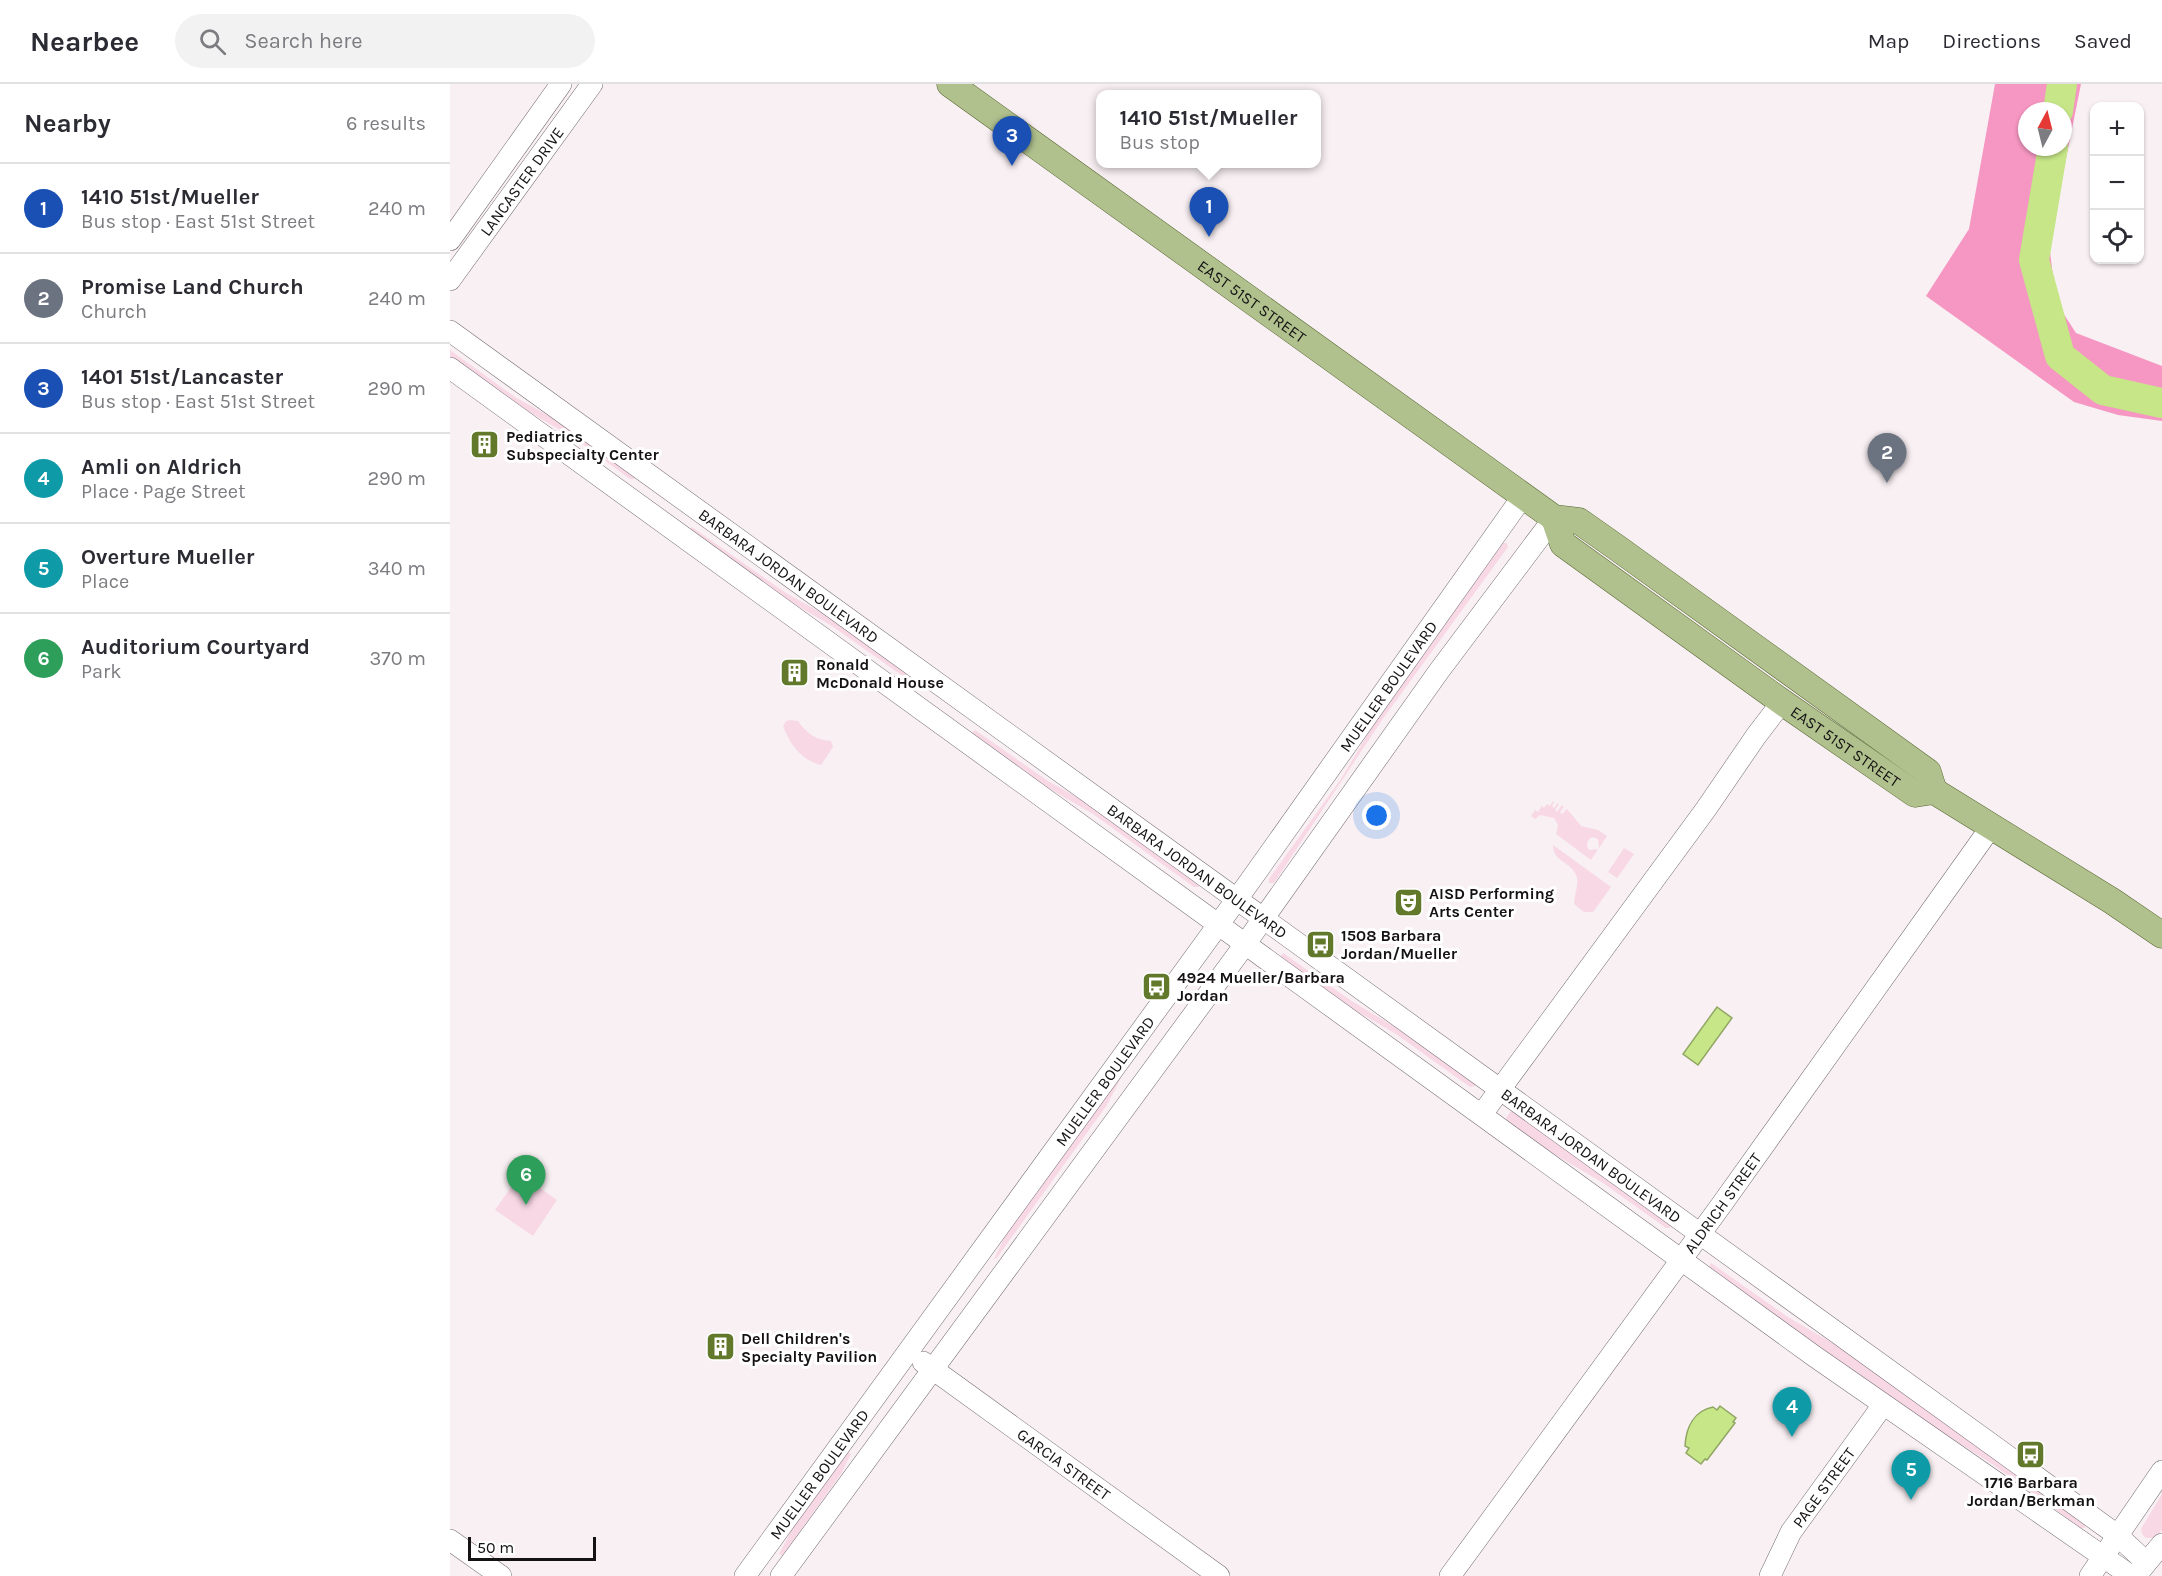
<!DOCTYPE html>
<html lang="en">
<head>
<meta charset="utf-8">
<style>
	:root { --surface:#fff; --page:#f2f2f3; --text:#2b2b33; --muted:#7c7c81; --line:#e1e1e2; --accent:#d93025 }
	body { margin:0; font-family:Karla,sans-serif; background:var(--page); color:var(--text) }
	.controls { position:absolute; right:18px; top:18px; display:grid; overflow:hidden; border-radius:12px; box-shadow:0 2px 4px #0004 }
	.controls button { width:54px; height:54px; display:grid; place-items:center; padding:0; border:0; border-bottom:2px solid var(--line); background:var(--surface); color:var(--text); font:30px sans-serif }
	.compass { position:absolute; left:1568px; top:18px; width:54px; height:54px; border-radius:50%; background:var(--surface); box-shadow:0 2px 4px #0004; rotate:7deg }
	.scale { position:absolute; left:18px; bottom:15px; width:128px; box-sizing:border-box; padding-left:6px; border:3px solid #151213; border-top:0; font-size:16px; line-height:21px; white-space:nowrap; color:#151213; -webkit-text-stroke:4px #fff; paint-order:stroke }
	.you { position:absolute; left:927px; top:732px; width:21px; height:21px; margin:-15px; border:4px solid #fff; border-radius:50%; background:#1a73e8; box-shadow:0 0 0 9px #1a73e833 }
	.badge { display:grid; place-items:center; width:39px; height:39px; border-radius:50%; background:var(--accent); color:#fff; font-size:20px; font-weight:700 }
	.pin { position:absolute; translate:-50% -50px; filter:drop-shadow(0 2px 3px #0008) }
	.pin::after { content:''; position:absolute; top:32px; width:21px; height:18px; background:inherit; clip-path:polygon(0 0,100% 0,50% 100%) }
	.popup { position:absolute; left:646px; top:6px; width:225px; height:78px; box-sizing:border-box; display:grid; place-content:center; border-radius:12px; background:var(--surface); filter:drop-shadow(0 2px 4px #0005); font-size:20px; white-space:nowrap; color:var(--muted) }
	.popup b { font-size:22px; color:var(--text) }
	.popup::after { content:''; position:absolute; left:50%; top:100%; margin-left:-12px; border:12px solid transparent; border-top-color:var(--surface) }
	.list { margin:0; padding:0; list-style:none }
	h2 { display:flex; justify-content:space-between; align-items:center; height:78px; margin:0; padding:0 24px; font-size:26px }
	h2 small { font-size:20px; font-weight:400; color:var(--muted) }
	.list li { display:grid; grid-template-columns:39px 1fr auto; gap:18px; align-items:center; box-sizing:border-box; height:90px; padding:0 24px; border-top:2px solid var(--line) }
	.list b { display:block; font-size:22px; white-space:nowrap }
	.list p { margin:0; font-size:20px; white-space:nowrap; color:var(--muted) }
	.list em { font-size:20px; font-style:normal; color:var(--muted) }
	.icon { flex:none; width:33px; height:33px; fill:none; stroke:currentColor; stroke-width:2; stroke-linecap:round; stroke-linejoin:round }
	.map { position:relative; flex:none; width:1712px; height:1492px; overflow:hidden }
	header { display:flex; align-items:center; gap:36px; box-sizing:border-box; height:84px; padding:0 30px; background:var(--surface); border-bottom:2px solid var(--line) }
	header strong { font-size:28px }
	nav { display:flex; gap:33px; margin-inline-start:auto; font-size:21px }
	.search { width:420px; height:54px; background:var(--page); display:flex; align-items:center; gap:15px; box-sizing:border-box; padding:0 21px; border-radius:33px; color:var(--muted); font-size:22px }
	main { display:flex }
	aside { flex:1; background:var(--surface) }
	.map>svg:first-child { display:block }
</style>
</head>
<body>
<header>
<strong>Nearbee</strong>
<div class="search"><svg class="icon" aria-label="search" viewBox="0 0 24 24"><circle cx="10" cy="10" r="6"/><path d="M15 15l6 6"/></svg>Search here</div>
<nav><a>Map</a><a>Directions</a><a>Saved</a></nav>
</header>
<main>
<aside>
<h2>Nearby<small>6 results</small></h2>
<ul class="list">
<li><span class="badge" style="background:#1a4fb4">1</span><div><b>1410 51st/Mueller</b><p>Bus stop · East 51st Street</p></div><em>240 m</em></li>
<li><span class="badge" style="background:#6b7280">2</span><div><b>Promise Land Church</b><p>Church</p></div><em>240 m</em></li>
<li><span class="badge" style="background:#1a4fb4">3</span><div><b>1401 51st/Lancaster</b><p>Bus stop · East 51st Street</p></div><em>290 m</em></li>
<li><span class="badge" style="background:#0f9aa8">4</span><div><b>Amli on Aldrich</b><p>Place · Page Street</p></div><em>290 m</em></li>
<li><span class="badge" style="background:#0f9aa8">5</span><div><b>Overture Mueller</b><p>Place</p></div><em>340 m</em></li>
<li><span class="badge" style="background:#2e9e5b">6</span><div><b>Auditorium Courtyard</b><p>Park</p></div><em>370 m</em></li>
</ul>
</aside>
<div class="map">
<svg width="1712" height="1492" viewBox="0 0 1712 1492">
	<rect width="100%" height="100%" fill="#f9f0f3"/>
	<g fill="#f8d8e5">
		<path d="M0,266L65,313L117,342L185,392L184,395H180L124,354L62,318L0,273Z"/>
		<path d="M242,443L336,509L386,537L462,593V595H457L382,542L332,513L240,446Z"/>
		<path d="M1053,459H1057L1058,463L932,636L824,799H819V795L891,695L928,633Z"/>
		<path d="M340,636L348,637C356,649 366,656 381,657L383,663L371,681C351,676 340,660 333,642L336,637Z"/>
		<path d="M525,646L598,697L643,722L749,800V803H744L643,730L595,702L522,649Z"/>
		<path d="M1103,717L1104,718L1102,722L1104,724L1108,719L1109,720L1105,726L1107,728L1112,721L1114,723L1110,728L1112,730L1117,725L1131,742L1148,746L1157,752L1149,764L1148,755L1142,753L1138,756L1137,762L1139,766L1148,765L1141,776L1106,750L1108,741L1104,734L1090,731L1085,735L1081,732L1085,726L1088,728L1092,722L1094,724L1097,720L1100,722Z"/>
		<path d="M1103,761L1161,803L1143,828H1134L1124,820C1124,811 1130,798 1126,791C1120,777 1103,778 1103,761Z"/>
		<path d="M1174,764L1184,770L1167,794L1158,788Z"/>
		<path d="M833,869L900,916L950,946L1026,1000L1025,1002L1020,1003L946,950L896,921L830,873Z"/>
		<path d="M675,986L657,1021L546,1175H544L561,1140Z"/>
		<path d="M1064,1027L1221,1141L1220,1144H1216L1153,1099L1089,1061L1057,1037L1056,1034L1060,1028Z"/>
		<path d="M70,1090L107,1116L83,1152L45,1126Z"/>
		<path d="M1261,1179L1338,1233L1401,1270L1635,1439V1444H1631L1542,1380L1451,1322L1259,1183Z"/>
		<path d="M397,1367L401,1370L391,1390L332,1472L329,1470L345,1440Z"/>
		<path d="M1712,1410V1446L1704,1454H1696L1692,1450L1691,1445Z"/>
	</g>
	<path fill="#f696c2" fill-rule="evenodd" d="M1545,0H1631L1599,159L1606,218L1626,249L1712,282V337L1668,331L1624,318L1476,212L1519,145ZM1577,27H1613V63H1577Z"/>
	<g fill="#c6e687" stroke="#91a664" stroke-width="1.5">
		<path d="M1267,923L1282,934L1248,981L1233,970Z"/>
		<path d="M1270,1322L1286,1334L1283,1338L1285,1339L1257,1376L1255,1375L1251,1380L1236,1369L1239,1364L1235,1362C1236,1343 1244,1327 1263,1323L1267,1326Z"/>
	</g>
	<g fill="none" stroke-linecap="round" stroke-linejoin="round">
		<g stroke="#c6e687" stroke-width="30">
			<path d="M1608,27L1612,0"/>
			<path d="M1603,63L1584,176L1610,272L1653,306L1712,319"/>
		</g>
		<defs>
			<g id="minor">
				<path d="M0,156L111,0"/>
				<path id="s1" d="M0,196L142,0"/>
				<path id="s2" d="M0,247L1667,1451L1696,1478"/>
				<path d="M0,284L1364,1272L1681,1492"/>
				<path d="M1032,1030L1256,725L1306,652L1332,618"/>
				<path id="s3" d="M473,1278L769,1492"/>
				<path d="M0,1456L51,1492"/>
				<path d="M1688,1489L1712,1460"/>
				<path id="s4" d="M295,1492L800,797L1073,412"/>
				<path d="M331,1492L796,859L989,587L1104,434"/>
				<path id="s5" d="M1000,1492L1272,1120L1541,743"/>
				<path id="s6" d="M1320,1492L1341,1448L1433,1321"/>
				<path d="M1640,1492L1712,1387"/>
			</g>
			<g id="major">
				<path id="s7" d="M500,0L1104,434L1129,437L1166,463L1478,688L1484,707"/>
				<path id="s8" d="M1104,434L1113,460L1332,618L1465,710L1484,707L1662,817L1712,851"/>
			</g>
		</defs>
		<use href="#minor" stroke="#766f72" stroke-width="22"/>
		<use href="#major" stroke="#586832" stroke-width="27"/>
		<use href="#minor" stroke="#fff" stroke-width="21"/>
		<use href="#major" stroke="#b0c18e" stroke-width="26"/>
	</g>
	<defs>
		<symbol id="building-square" viewBox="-11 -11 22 22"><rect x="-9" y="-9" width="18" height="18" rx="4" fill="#62792b" stroke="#fff"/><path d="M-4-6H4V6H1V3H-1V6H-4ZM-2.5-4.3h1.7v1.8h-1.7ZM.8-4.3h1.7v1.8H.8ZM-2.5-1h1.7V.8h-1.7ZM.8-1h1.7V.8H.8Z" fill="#fff"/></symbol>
		<symbol id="theatre-square" viewBox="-11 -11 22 22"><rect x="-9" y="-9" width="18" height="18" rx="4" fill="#62792b" stroke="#fff"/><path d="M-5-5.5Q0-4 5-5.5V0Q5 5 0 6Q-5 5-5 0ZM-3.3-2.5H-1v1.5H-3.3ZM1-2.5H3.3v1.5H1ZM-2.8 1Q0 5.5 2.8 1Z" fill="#fff"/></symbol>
		<symbol id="bus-square" viewBox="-11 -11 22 22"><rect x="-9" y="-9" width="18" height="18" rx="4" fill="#62792b" stroke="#fff"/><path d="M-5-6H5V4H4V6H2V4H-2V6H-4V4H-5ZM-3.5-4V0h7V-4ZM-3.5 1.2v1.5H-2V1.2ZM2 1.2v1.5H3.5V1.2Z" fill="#fff"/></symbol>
	</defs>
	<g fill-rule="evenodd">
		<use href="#building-square" x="18" y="344" width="33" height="33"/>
		<use href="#building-square" x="328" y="572" width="33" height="33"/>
		<use href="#theatre-square" x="942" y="802" width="33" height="33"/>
		<use href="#bus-square" x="854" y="844" width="33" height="33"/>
		<use href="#bus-square" x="690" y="886" width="33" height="33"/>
		<use href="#building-square" x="254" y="1246" width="33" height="33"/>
		<use href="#bus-square" x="1564" y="1354" width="33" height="33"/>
	</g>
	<g text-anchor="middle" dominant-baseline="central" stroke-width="6" stroke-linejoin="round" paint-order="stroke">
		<g font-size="16" fill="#151213" stroke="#fff">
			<text stroke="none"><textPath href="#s1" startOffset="122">LANCASTER DRIVE</textPath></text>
			<text stroke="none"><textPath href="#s7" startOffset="372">EAST 51ST STREET</textPath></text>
			<text stroke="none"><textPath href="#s2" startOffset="418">BARBARA JORDAN BOULEVARD</textPath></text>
			<text stroke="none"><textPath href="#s4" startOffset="1098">MUELLER BOULEVARD</textPath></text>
			<text stroke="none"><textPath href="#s8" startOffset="375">EAST 51ST STREET</textPath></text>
			<text stroke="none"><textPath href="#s2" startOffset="922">BARBARA JORDAN BOULEVARD</textPath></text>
			<text stroke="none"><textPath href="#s4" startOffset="612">MUELLER BOULEVARD</textPath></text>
			<text stroke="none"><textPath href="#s2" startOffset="1408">BARBARA JORDAN BOULEVARD</textPath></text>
			<text stroke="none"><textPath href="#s5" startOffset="462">ALDRICH STREET</textPath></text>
			<text stroke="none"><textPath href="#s3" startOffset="174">GARCIA STREET</textPath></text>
			<text stroke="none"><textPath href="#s4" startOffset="126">MUELLER BOULEVARD</textPath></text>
			<text stroke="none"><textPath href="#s6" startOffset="104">PAGE STREET</textPath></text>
		</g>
		<g font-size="16" font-weight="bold" fill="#151213" stroke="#fff" text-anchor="start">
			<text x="56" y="352">Pediatrics<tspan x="56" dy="18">Subspecialty Center</tspan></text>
			<text x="366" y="580">Ronald<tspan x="366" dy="18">McDonald House</tspan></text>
			<text x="979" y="809">AISD Performing<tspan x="979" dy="18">Arts Center</tspan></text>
			<text x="891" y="851">1508 Barbara<tspan x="891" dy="18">Jordan/Mueller</tspan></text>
			<text x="727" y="893">4924 Mueller/Barbara<tspan x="727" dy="18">Jordan</tspan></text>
			<text x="291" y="1254">Dell Children's<tspan x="291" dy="18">Specialty Pavilion</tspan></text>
			<text x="1581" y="1398" text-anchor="middle">1716 Barbara<tspan x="1581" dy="18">Jordan/Berkman</tspan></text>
		</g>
	</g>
</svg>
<div class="controls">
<button>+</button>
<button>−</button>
<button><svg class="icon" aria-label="locate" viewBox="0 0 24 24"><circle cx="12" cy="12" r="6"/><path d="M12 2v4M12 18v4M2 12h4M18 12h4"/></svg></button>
</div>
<svg class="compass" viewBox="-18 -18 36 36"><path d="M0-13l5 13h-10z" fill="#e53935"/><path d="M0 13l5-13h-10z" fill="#7c7c81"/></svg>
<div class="scale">50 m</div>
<div class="you"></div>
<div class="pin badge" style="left:759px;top:153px;background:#1a4fb4">1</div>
<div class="popup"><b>1410 51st/Mueller</b>Bus stop</div>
<div class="pin badge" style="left:1437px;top:399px;background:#6b7280">2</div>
<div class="pin badge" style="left:562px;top:82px;background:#1a4fb4">3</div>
<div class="pin badge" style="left:1342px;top:1353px;background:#0f9aa8">4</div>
<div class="pin badge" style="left:1461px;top:1416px;background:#0f9aa8">5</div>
<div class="pin badge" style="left:76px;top:1121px;background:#2e9e5b">6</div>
</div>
</main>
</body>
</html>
